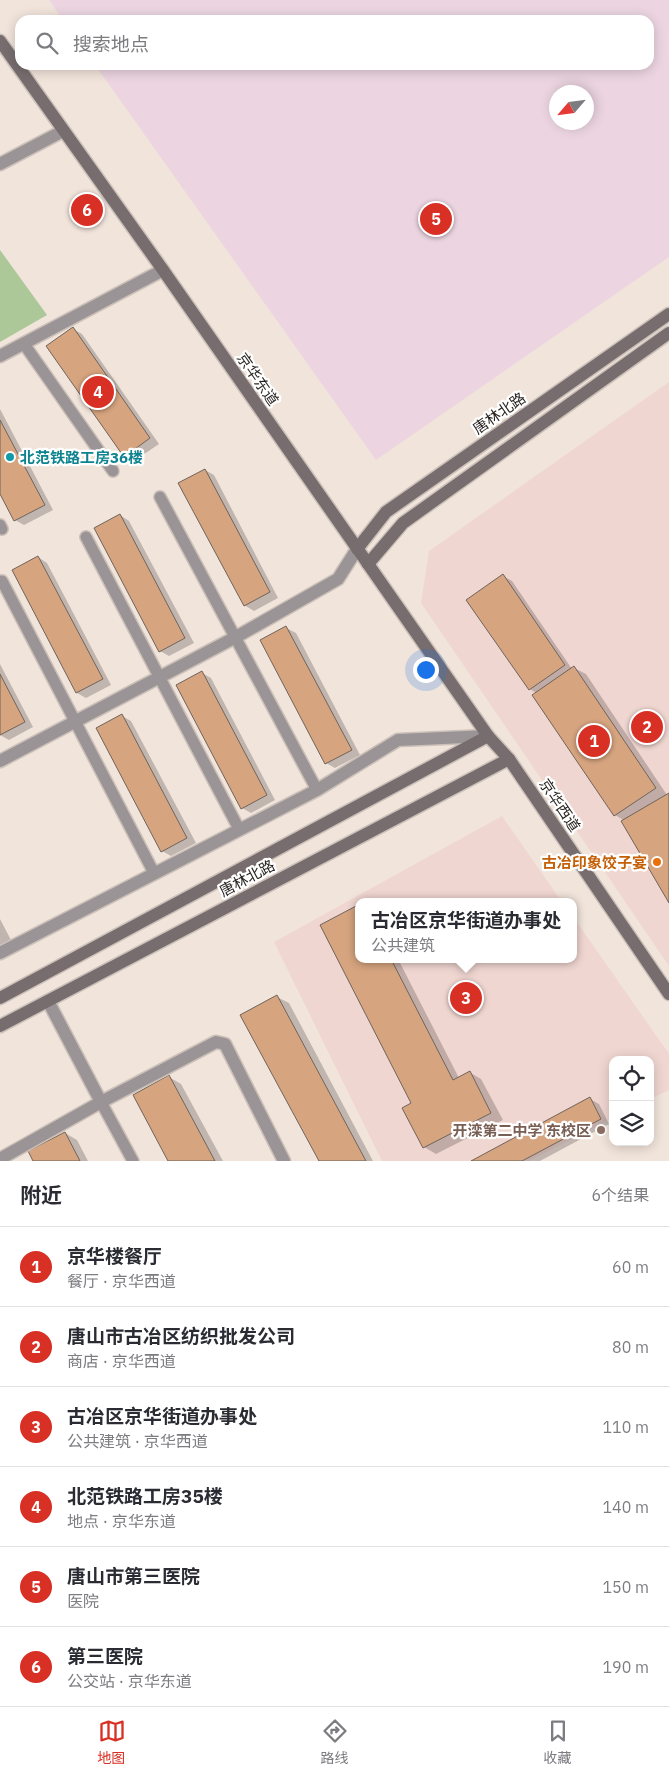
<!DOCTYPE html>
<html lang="zh">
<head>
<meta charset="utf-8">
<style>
	:root { --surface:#fff; --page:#f7f7f7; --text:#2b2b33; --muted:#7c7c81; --line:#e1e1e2; --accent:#d93025 }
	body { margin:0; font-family:"IBM Plex Sans","Noto Sans SC",sans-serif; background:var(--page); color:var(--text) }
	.controls { position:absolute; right:15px; bottom:15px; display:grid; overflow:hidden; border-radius:10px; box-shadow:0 2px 12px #0003 }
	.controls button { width:45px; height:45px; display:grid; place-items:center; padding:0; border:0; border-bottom:1px solid var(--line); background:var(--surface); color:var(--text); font:25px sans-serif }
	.compass { position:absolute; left:549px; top:85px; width:45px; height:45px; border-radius:50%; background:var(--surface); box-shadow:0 2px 12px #0003; rotate:242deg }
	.you { position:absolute; left:425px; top:669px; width:18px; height:18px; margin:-12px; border:4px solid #fff; border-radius:50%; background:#1a73e8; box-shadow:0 0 0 8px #1a73e833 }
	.badge { display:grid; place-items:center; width:32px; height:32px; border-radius:50%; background:var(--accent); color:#fff; font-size:16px; font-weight:700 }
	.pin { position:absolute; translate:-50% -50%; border:2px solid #fff; box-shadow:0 1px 5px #0006 }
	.popup { position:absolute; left:355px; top:898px; width:222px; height:65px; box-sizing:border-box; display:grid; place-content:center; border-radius:10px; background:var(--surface); filter:drop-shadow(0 1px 4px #0005); font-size:16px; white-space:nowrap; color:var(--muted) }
	.popup b { font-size:19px; color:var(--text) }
	.popup::after { content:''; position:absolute; left:50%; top:100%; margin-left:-10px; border:10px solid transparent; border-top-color:var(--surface) }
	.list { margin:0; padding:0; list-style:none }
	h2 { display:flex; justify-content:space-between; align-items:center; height:65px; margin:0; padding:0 20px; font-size:21px }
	h2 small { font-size:16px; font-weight:400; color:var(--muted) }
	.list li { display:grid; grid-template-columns:32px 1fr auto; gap:15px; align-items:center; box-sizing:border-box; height:80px; padding:0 20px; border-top:1px solid var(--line) }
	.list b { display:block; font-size:19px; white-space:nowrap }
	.list p { margin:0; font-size:16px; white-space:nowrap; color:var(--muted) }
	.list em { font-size:16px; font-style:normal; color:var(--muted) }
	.icon { flex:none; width:28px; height:28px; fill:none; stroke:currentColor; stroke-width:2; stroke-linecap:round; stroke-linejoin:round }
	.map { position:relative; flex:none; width:669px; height:1161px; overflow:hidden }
	.search { position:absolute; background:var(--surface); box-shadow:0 2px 12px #0003; left:15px; right:15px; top:15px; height:55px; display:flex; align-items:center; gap:12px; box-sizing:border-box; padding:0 18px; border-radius:15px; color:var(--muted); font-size:19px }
	.sheet { height:545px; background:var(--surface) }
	nav { display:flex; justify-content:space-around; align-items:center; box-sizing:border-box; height:70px; border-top:1px solid var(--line); background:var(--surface); font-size:14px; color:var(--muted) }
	nav a { display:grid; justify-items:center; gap:2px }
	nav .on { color:var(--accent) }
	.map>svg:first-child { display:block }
</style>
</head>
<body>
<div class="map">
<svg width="669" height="1161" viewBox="0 0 669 1161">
	<rect width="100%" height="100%" fill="#f1e4db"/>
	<g fill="#f0d6d1">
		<path d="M669,382V966L421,603L429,551Z"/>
		<path d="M502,816L562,902H358V959H574V918L669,1054V1090L650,1099V1060H613V1118L529,1161H382L274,942Z"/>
	</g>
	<path fill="#ecd5e1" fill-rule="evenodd" d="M49,0H669V257L376,460L95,65H649V20H63ZM556,92H586V122H556Z"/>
	<path fill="#acc798" d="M0,250L47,315L0,342Z"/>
	<g fill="#0003">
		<path d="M73,329L82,334L159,444L134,461L125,456Z"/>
		<path d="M0,409L53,510L24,525L15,520L0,491Z"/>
		<path d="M205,470L214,475L278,598L254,611L244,605Z"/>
		<path d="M120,515L129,521L194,643L169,656L160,651Z"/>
		<path d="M38,557L47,563L111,685L86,698L77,693L13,570Z"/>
		<path d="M503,576L512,581L572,669L574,668L586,674L667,795L669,794V901L625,821L615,815L534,695L536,693L530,689Z"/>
		<path d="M286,628L296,633L360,755L335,768L326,763Z"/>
		<path d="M0,664L33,727L9,740L0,735Z"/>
		<path d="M202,673L211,678L275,800L251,813L242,808Z"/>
		<path d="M122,716L131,721L196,843L171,856L162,851Z"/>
		<path d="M358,907V959H398L459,1078L469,1072L481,1079L503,1120L436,1154L424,1147L413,1104L321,926Z"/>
		<path d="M0,919L11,940L0,946Z"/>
		<path d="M277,997L289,1003L373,1161H320Z"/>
		<path d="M169,1077L181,1084L223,1161H170Z"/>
		<path d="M590,1099L599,1104L609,1124L540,1161H474Z"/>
		<path d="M65,1133L77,1140L88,1161H35Z"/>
	</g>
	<g fill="#d6a47f" stroke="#6f645c">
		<path d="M73,327L150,438L124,457L46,346Z"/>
		<path d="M0,420L45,505L14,521L0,494Z"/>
		<path d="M205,469L270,592L244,606L178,483Z"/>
		<path d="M120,514L185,638L159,652L94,528Z"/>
		<path d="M38,556L103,679L76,693L12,570Z"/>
		<path d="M503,574L565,665L529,690L466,600Z"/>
		<path d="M286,626L352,750L325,764L260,640Z"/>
		<path d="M574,666L656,788L614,816L532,695Z"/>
		<path d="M202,671L267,795L241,809L176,685Z"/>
		<path d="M0,674L25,722L0,735Z"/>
		<path d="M122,714L187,838L161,852L96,728Z"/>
		<path d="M669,793V903L621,821Z"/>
		<path d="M358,905V959H391L453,1080L470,1071L491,1113L423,1148L402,1108L411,1103L320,925Z"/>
		<path d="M277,995L366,1161H319L240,1015Z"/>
		<path d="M169,1075L215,1161H168L133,1095Z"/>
		<path d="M590,1097L601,1119L522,1161H471Z"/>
		<path d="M65,1132L80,1161H33L28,1151Z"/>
	</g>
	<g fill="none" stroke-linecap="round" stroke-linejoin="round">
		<defs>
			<g id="lane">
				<path d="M24,344L113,471"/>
				<path d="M160,497L317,790"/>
				<path d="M0,525L2,529"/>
				<path d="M86,537L239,829"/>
				<path d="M2,581L154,873"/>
				<path d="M101,1102L133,1161"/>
			</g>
			<g id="street">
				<path d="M0,164L63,131"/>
				<path d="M0,356L163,270"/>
				<path d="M0,761L236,637L338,579L357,549"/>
				<path d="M0,953L317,790L398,740L488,736"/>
				<path d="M48,1001L101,1102"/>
				<path d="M0,1159L101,1102L216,1042L225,1044L284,1161"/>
			</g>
			<g id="secondary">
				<path d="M0,41L163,270L488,736L509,759L669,994"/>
				<path d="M357,549L386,512L669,314"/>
				<path d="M368,564L403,523L669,333"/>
				<path d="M0,998L488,736"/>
				<path d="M0,1026L509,759"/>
			</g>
		</defs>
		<use href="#lane" stroke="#ccc1b9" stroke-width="14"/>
		<use href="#street" stroke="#ccc1b9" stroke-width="15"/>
		<use href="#secondary" stroke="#ccc1b9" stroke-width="15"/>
		<use href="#lane" stroke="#9b9496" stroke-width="11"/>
		<use href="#street" stroke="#9b9496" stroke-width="12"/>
		<use href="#secondary" stroke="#776d6f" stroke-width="12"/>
	</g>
	<circle fill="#0f9aa8" stroke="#fff" stroke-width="2" cx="10" cy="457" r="5"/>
	<circle fill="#e8710a" stroke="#fff" stroke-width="2" cx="657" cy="862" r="5"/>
	<circle fill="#8d6e63" stroke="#fff" stroke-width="2" cx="601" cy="1130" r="5"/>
	<g text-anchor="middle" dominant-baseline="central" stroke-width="4.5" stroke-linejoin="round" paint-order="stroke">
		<g font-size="15" fill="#241f1c" stroke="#fff">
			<text transform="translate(258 379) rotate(55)">京华东道</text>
			<text transform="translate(499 413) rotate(-35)">唐林北路</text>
			<text transform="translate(560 805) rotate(56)">京华西道</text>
			<text transform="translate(247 878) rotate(-28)">唐林北路</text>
		</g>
		<g font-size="15" font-weight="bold" fill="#0d838f" stroke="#fff" text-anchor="start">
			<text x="20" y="457">北范铁路工房36楼</text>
		</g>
		<g font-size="15" font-weight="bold" fill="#c56008" stroke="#fff" text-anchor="end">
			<text x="647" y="862">古冶印象饺子宴</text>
		</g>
		<g font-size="15" font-weight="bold" fill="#785e54" stroke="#fff" text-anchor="end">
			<text x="591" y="1130">开滦第二中学 东校区</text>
		</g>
	</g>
</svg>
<div class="controls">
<button><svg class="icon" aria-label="locate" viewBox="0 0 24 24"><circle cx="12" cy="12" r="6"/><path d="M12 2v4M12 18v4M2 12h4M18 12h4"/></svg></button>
<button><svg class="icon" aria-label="layers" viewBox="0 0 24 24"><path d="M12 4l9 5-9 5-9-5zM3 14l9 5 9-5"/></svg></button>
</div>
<svg class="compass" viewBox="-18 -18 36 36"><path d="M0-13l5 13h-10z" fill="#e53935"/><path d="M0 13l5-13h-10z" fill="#7c7c81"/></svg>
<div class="you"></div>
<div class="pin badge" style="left:594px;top:741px">1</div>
<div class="pin badge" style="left:647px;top:727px">2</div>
<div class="pin badge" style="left:466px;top:998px">3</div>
<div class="popup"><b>古冶区京华街道办事处</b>公共建筑</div>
<div class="pin badge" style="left:98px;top:392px">4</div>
<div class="pin badge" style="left:436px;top:219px">5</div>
<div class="pin badge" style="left:87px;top:210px">6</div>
<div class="search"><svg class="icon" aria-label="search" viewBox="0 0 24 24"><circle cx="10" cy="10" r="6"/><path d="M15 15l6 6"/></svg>搜索地点</div>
</div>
<section class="sheet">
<h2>附近<small>6个结果</small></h2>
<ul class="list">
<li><span class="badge">1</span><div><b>京华楼餐厅</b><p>餐厅 · 京华西道</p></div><em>60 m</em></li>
<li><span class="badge">2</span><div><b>唐山市古冶区纺织批发公司</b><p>商店 · 京华西道</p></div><em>80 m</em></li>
<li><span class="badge">3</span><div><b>古冶区京华街道办事处</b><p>公共建筑 · 京华西道</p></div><em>110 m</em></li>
<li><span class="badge">4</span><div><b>北范铁路工房35楼</b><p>地点 · 京华东道</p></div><em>140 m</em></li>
<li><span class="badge">5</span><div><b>唐山市第三医院</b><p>医院</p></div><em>150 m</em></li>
<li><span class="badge">6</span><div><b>第三医院</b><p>公交站 · 京华东道</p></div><em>190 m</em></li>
</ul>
</section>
<nav>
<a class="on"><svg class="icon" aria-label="map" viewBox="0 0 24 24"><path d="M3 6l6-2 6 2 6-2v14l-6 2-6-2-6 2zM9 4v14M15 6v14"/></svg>地图</a>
<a><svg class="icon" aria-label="directions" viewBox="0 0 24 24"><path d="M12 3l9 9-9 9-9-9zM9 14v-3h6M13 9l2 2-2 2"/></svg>路线</a>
<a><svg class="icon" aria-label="saved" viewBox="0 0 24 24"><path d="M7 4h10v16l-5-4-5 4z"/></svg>收藏</a>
</nav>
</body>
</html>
